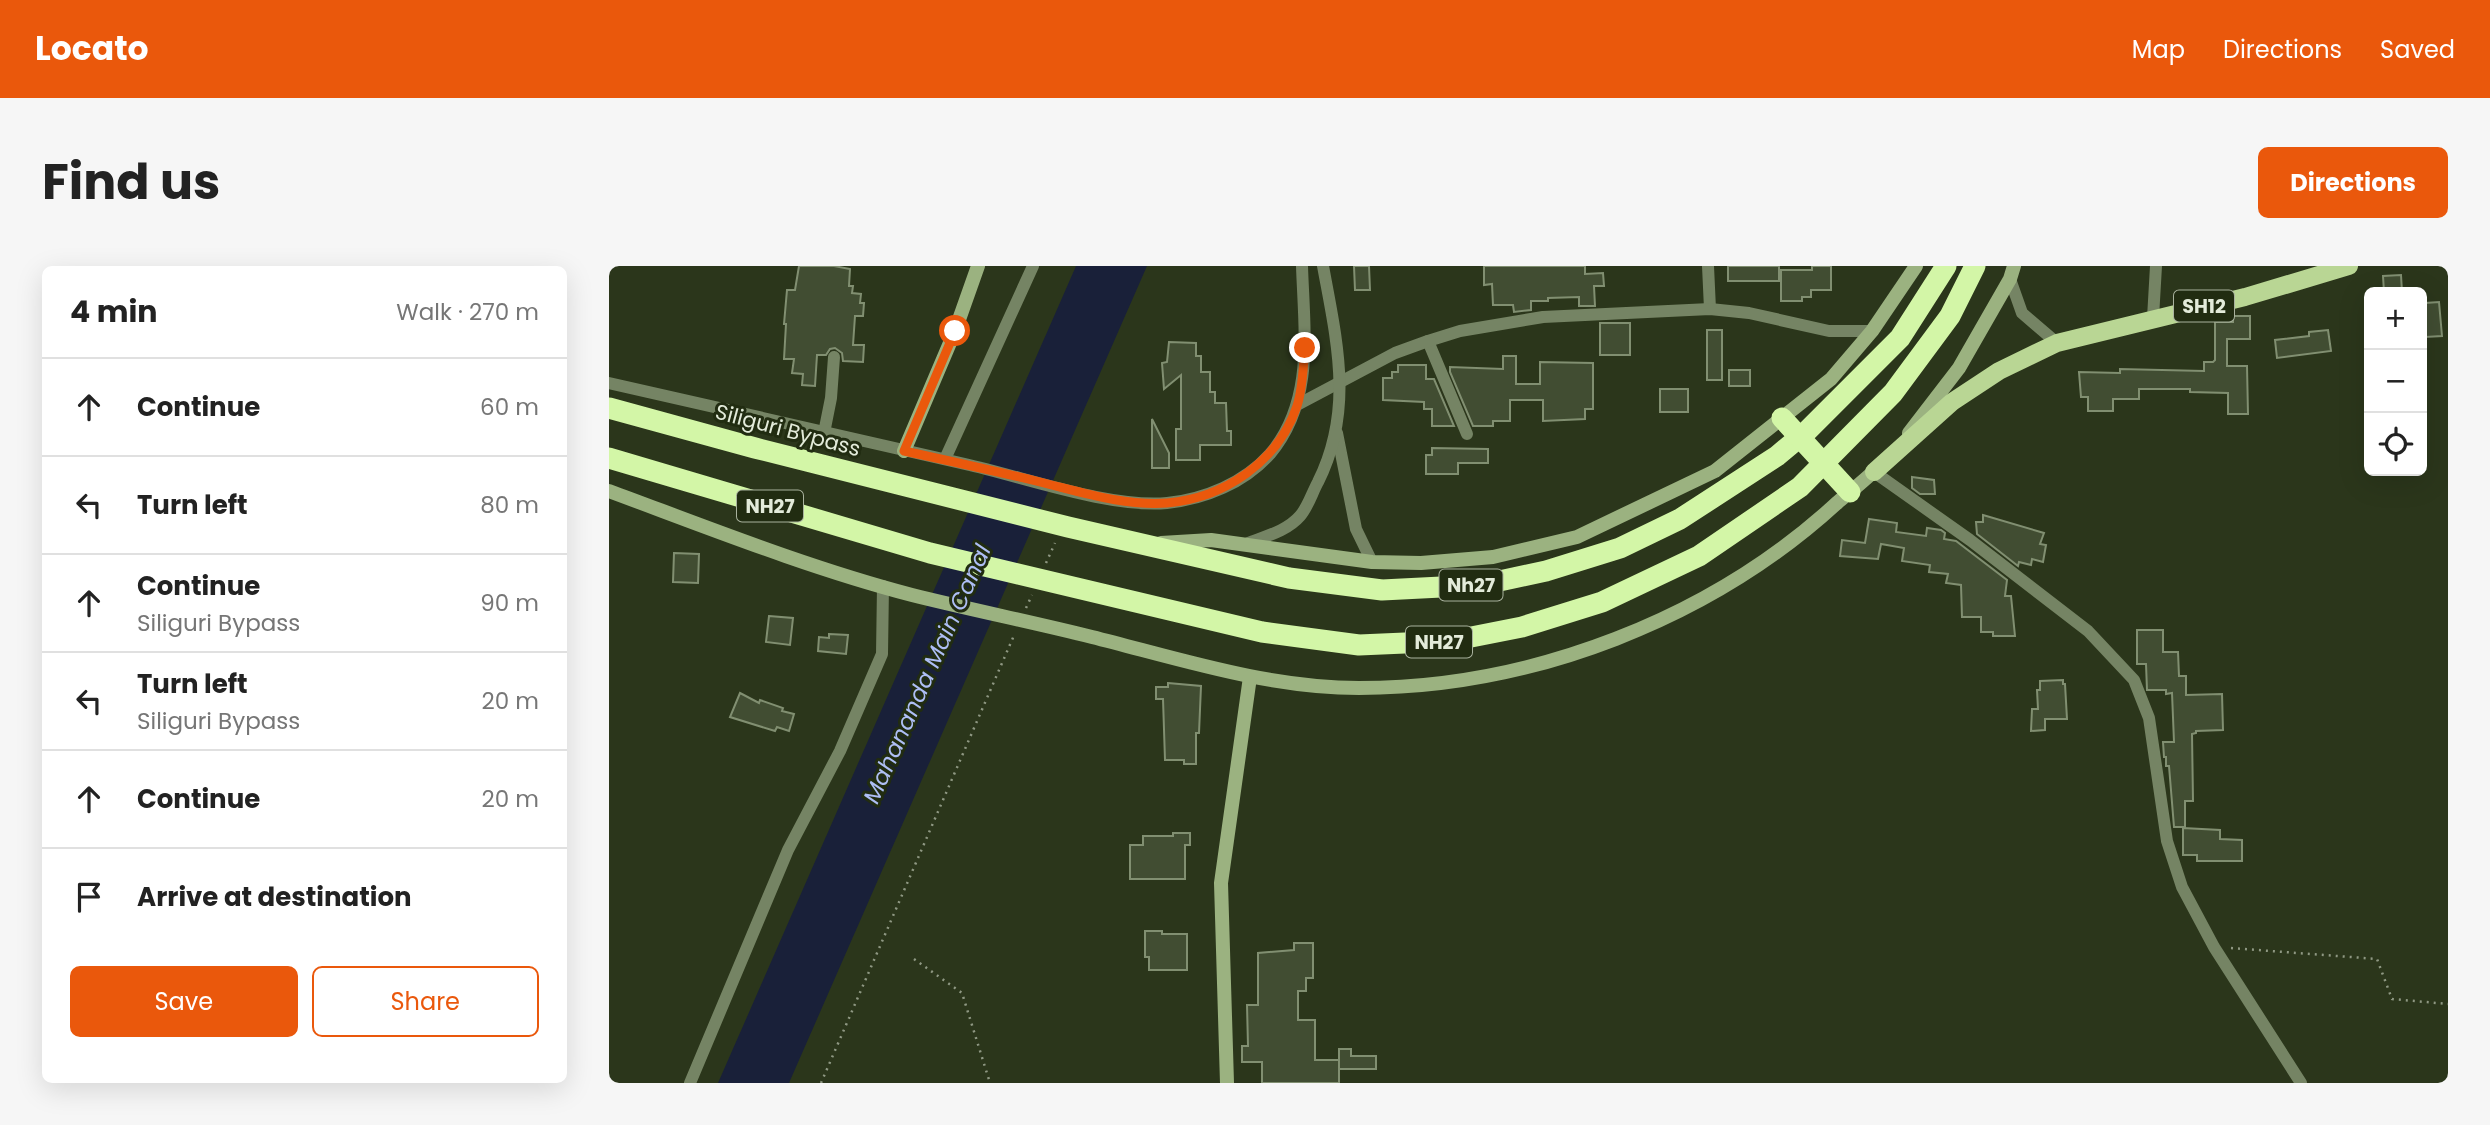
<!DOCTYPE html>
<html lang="en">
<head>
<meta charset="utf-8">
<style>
	:root { --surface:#fff; --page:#f6f6f6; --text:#222; --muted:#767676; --line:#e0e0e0; --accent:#ea580c }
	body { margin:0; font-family:Poppins,sans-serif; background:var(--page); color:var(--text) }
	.controls { position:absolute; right:21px; top:21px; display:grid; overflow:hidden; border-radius:10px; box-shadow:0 7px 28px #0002 }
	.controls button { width:63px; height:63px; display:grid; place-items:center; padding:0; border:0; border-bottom:2px solid var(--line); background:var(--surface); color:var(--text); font:35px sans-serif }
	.stop { position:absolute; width:21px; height:21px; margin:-16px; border:5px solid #ea580c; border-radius:50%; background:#fff }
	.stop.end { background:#ea580c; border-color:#fff; box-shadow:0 2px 7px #0008 }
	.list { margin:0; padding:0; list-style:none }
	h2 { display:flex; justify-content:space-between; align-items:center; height:91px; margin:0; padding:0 28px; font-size:30px }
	h2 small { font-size:23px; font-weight:400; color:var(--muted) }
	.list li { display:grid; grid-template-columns:46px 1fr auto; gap:21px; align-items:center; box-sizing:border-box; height:98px; padding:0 28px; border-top:2px solid var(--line) }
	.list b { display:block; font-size:26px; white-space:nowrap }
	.list p { margin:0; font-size:23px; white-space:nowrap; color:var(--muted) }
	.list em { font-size:23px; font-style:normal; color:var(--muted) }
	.actions { display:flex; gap:14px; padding:21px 28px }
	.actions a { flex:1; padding:16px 0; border:2px solid var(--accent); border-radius:10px; text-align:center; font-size:24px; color:var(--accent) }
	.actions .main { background:var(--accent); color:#fff }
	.icon { flex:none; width:38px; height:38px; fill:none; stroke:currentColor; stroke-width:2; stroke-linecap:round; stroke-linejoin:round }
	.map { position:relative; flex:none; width:1839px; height:817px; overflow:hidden; border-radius:10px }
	header { display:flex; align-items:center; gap:42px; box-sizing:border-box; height:98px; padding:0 35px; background:var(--accent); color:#fff }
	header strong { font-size:33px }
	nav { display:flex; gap:38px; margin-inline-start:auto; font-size:24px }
	.intro { display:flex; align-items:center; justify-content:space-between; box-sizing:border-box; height:168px; padding:0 42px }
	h1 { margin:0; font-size:49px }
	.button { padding:18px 32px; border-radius:10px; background:var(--accent); color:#fff; font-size:24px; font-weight:700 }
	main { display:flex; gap:42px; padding:0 42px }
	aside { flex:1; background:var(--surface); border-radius:10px; box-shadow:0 7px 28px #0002 }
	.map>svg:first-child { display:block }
</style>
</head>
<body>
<header>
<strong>Locato</strong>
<nav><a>Map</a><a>Directions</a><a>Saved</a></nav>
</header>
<div class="intro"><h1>Find us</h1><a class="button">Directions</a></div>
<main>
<aside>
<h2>4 min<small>Walk · 270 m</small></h2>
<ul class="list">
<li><svg class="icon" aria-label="ahead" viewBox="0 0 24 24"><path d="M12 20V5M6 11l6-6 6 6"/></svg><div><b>Continue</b></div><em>60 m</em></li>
<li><svg class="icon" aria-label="left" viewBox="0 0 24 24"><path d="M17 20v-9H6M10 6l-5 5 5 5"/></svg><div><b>Turn left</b></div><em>80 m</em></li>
<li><svg class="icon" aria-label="ahead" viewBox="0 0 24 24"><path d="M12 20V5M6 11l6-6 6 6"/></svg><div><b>Continue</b><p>Siliguri Bypass</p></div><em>90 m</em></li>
<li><svg class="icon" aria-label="left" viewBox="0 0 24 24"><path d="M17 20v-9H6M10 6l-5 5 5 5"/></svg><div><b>Turn left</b><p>Siliguri Bypass</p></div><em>20 m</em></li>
<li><svg class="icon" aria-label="ahead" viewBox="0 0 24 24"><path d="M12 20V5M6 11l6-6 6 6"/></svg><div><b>Continue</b></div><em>20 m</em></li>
<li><svg class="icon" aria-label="arrive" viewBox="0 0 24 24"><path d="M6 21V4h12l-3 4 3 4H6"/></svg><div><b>Arrive at destination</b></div></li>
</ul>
<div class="actions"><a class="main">Save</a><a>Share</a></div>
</aside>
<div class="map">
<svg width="1839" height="817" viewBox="0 0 1839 817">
	<rect width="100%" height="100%" fill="#2b361b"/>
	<path fill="#192039" d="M467,0H538L180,817H109Z"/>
	<g fill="#414d32" stroke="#818f71" stroke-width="2">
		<path d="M190,0H225L241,3L240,20H244L243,27L252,28L251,37H255L254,50H246L244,79H255L254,96L234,95L233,87L226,82L221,83L217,89H208L206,120L193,119L194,108L183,107L185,93H175L177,58H175L178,24H186Z"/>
		<path d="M745,0H760L761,24H746Z"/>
		<path d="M875,0H976V8L994,7L995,20H985L986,40H970V31L939,32V35H922V44L905,46L904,39H884L883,18L875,19Z"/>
		<rect x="1119" y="0" width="51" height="15"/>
		<path d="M1203,0H1222V24H1202V31H1193V35H1172V4H1203Z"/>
		<path d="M1792,9L1793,26H1775L1774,10Z"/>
		<path d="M1830,36L1833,70L1816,71V37Z"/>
		<path d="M1624,50H1641V73H1618V100H1638L1639,148H1619V127L1581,126V123H1530V133H1504V145H1479V131H1472L1470,106L1511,107V103L1595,105V96H1604L1606,94V56H1624Z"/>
		<rect x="991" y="57" width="30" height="32"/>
		<rect x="1098" y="64" width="15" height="50"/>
		<path d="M1719,64L1722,85L1668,92L1666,74L1700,70V66Z"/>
		<path d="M560,76L587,77V90H592V106H601V126H606V137H617L618,165H622V179H591V194H567V163H572V109L555,123L553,97L558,96Z"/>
		<path d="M894,90H907V118H931V96L984,97V143H976V153L934,155V134H901V155H884V160H864L841,106V101L894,103Z"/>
		<path d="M789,99H817V113H825L845,160H823V143H815V136L774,134V112H783V106H789Z"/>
		<rect x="1120" y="104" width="21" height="16"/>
		<rect x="1051" y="123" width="28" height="23"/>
		<path d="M543,153L560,187V202H543Z"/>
		<path d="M823,182L879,183V197H849V208H817V189H823Z"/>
		<path d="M1303,211L1325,214L1326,228H1311L1303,222Z"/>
		<path d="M1374,249L1435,267L1431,278L1437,279L1434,296L1423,293L1422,299L1410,296L1409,300L1368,268L1367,256H1374Z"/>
		<path d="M1260,253L1288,257L1287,266L1317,270L1318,262L1332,264L1336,267L1335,273L1347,275L1398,314L1396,330H1402L1406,370H1384V366H1372V351H1353L1352,319L1337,317L1339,308L1320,306L1321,299L1293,295L1295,282L1272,278L1269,293L1231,290L1233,274L1256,277Z"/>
		<path d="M65,287L90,288L89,317L64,316Z"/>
		<path d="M160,350L184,352L181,379L157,376Z"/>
		<path d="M1528,364H1554V386H1569L1570,410H1577V429L1613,428L1614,464L1587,465V467L1583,468L1584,535H1576V561H1565L1560,500H1557V491H1555L1554,476H1565L1563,427L1557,428V424H1538L1537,398H1528Z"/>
		<path d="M220,368L239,369L237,388L209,385L210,371L220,372Z"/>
		<path d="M1454,414V418H1456L1458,453H1436V464L1422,465L1423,443H1429L1428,424H1431V415Z"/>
		<path d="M559,417L592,420L590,467H587V498H575V494H556L554,433H547V421H559Z"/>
		<path d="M131,427L150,437L151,434L174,442L173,445L185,448L180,465L168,461L166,465L121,451Z"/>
		<path d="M1574,562L1611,564V573L1633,574V595H1588V589H1574Z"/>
		<path d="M564,567H581V579H576V613H521V579H534V570H564Z"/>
		<path d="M536,665H553V668H578V704H540V691H536Z"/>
		<path d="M685,677H704V712H697V725H689V754H706V794H730V817H653V796H633V780H639L638,739H649V687L685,684Z"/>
		<path d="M730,783H742V790H767V803H730Z"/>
	</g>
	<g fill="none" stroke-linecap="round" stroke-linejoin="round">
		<g stroke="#8f9883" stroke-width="2.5" stroke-dasharray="2 5" stroke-linecap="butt">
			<path d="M437,297L446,277"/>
			<path d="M417,342L423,329"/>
			<path d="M1622,682L1768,693L1783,733L1839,738"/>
			<path d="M305,693L353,727L381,817"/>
			<path d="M212,817L406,367"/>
		</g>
		<g stroke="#758464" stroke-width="12">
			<path d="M1099,0L1101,43"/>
			<path d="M1401,13L1413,47L1448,77"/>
			<path d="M1544,52L1547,0"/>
			<path d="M819,75L858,168"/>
			<path d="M0,117C119,144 237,171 356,198C415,211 499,242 558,237C596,233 635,217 661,188C706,135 695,64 693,0"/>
			<path d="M688,139L786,87L819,75L851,65L934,51L1101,43L1140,47L1220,65H1263"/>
			<path d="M215,167L222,132L225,91"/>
			<path d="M728,167L747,263L763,296"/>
			<path d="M336,193L424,0"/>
			<path d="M1265,206L1361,274L1479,365L1525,414L1540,452L1558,575L1573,621L1605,681L1692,817"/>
			<path d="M639,277C657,270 678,265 691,250C699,241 703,227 709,216C745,144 728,76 714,0"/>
			<path d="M81,817L179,584L231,485L273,388L274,320"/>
		</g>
		<g stroke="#9bb280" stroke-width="14">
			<path d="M1300,167L1350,102L1401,13L1405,0"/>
			<path d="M295,185L346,65L369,0"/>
			<path d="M0,225C100,262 200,302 303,329C363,344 423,356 483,371C571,393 659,422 750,422C923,422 1102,353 1229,236C1243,224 1258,213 1270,200"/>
			<path d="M552,277L602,274L763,296L812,297L884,291L968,271L1106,205L1222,113L1263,65L1307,0"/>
			<path d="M618,817L612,617L641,411"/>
		</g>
		<path stroke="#b9d694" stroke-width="18" d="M1265,206L1343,136L1390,105L1448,77L1636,31L1740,0"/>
		<g stroke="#d3f6a7" stroke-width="21">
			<path d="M0,142L146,182L459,261L680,312L773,324L872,319L937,305L1011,282L1071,253L1168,190L1198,165L1291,72L1337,0"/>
			<path d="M1173,152L1241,226"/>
			<path d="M0,192L321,287L653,366L750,379L842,375L913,361L993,336L1090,290L1191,221L1284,127L1341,50L1366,0"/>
		</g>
	</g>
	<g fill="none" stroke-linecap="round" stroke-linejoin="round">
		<path stroke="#ea580c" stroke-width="9" d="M346,65L295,185C341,195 386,205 431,216C472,226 515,240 558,237C615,232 669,196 688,140C694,122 694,101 696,82"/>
	</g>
	<g text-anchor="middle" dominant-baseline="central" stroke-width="6" stroke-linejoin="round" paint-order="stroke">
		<g fill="#212c11" stroke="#a9b29e" stroke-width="2">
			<rect x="1565" y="24.5" width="60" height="31" rx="5"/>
			<rect x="128" y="224.5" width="66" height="31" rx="5"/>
			<rect x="830.5" y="303.5" width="63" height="31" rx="5"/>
			<rect x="797" y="360.5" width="66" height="31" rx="5"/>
		</g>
		<g font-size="19" font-weight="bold" fill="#e3ebda">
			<text x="1595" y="40">SH12</text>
			<text x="161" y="240">NH27</text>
			<text x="862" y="319">Nh27</text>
			<text x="830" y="376">NH27</text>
		</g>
		<g font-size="21" fill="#e3ebda" stroke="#212c11">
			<text transform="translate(179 164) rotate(15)">Siliguri Bypass</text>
		</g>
		<g font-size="23" font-style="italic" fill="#aebef4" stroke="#212c11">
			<text transform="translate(318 408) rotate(-66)">Mahananda Main Canal</text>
		</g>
	</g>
</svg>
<div class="controls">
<button>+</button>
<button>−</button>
<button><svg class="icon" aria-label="locate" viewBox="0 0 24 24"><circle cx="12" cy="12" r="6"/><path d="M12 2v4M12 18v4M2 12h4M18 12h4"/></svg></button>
</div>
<div class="stop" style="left:346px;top:65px"></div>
<div class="stop end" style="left:696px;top:82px"></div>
</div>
</main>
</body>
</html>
